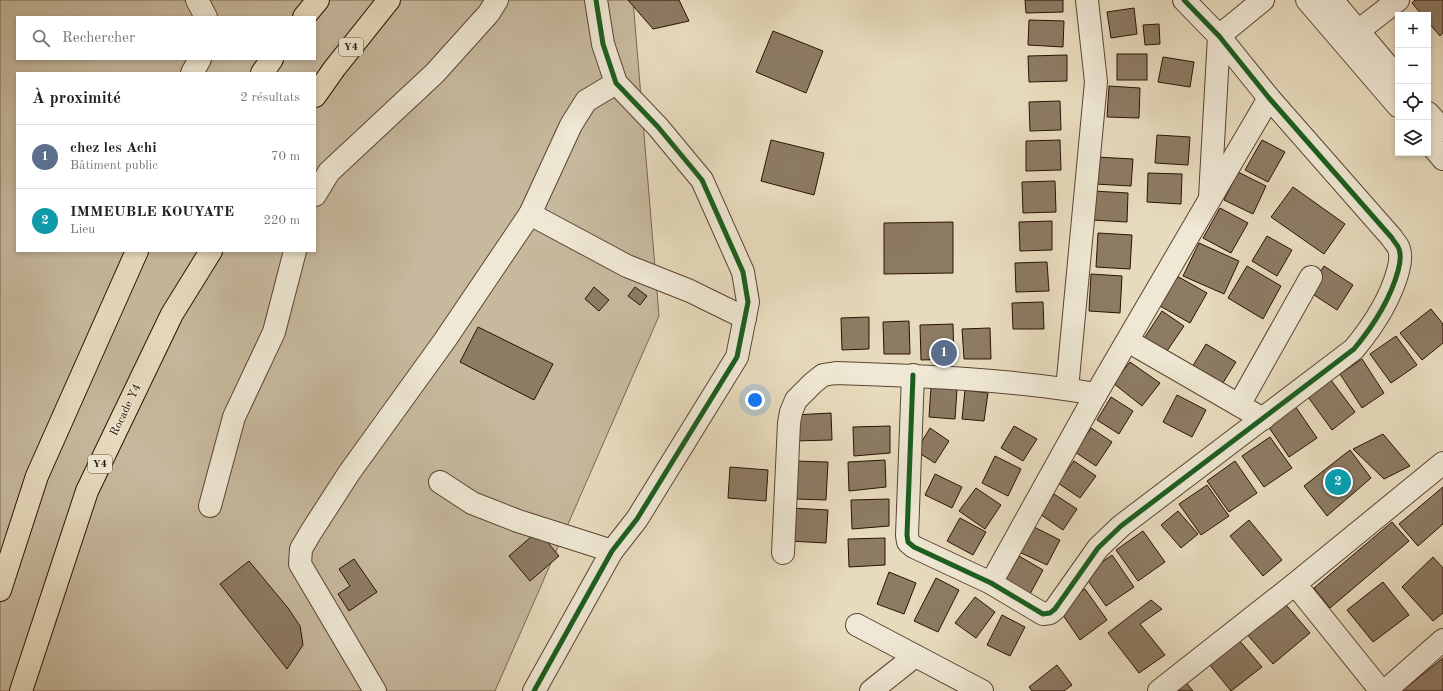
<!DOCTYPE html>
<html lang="fr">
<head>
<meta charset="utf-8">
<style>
	:root { --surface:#fff; --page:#f2f2f2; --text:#222; --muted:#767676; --line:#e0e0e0; --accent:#8f2418 }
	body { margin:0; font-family:"Old Standard TT",serif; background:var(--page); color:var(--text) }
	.controls { position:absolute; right:12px; top:12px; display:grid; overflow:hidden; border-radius:0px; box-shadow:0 2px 6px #0003 }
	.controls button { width:36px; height:36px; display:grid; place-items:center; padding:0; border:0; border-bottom:1px solid var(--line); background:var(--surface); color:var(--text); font:20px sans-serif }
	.you { position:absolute; left:755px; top:400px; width:14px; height:14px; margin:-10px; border:3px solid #fff; border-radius:50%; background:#1a73e8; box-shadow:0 0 0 6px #1a73e833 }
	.badge { display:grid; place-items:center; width:26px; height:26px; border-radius:50%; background:var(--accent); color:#fff; font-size:13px; font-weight:700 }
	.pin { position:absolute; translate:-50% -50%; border:2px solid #fff; box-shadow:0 1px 4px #0006 }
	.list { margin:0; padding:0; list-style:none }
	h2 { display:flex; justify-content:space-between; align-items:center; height:52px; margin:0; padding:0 16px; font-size:17px }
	h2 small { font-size:13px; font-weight:400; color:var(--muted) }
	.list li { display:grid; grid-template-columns:26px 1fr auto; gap:12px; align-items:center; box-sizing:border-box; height:64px; padding:0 16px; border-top:1px solid var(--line) }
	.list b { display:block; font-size:15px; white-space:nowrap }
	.list p { margin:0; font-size:13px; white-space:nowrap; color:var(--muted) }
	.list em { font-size:13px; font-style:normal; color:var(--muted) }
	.icon { flex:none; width:22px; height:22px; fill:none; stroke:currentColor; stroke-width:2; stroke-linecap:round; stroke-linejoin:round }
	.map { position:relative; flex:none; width:1443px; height:691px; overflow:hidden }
	.search { position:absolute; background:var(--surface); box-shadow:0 2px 6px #0003; left:16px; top:16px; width:300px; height:44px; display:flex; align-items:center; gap:10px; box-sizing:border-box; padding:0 14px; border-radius:0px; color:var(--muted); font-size:15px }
	.panel { position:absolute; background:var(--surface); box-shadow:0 2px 6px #0003; left:16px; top:72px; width:300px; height:180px; border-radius:0px }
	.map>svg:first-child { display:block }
</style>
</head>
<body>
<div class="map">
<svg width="1443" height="691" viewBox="0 0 1443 691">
	<rect width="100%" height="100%" fill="#e7dbbd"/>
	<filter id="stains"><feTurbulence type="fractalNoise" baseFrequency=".005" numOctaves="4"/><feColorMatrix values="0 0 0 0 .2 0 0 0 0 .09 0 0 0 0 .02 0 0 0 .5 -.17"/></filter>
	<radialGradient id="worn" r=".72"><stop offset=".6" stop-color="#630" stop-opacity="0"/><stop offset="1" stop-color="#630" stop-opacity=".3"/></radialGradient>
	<path fill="#c7b99e" stroke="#796651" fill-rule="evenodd" d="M0,0H633L659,316L495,691H0ZM17,17H315V59H17ZM17,73H315V251H17Z"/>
	<g fill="#8d7b64" stroke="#2b1204">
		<path d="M628,0H679L689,21L653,29Z"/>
		<path d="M1025,0H1063V12L1026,13Z"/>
		<path d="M1415,0H1443V33L1440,36L1428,22V15H1422L1412,3Z"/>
		<path d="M1134,8L1137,34L1111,38L1107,12Z"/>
		<path d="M1029,20L1064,21L1063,47L1028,45Z"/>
		<path d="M1159,24L1160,44L1145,45L1143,25Z"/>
		<path d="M773,31L823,51L806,93L756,72Z"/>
		<rect x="1117" y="54" width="30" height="26"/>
		<path d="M1067,55V81L1029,82L1028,56Z"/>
		<path d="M1163,57L1194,62L1190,87L1158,82Z"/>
		<path d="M1109,86L1140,88L1139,118L1107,117Z"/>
		<path d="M1060,101L1061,130L1030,131L1029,102Z"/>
		<path d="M1157,135L1190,137L1188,165L1155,163Z"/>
		<path d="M771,140L824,153L814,195L761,181Z"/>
		<path d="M1060,140L1061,170L1026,171V141Z"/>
		<path d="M1262,140L1285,152L1268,182L1245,170Z"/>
		<path d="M1096,157L1133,159L1131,186L1095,184Z"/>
		<path d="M1238,172L1266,186L1253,214L1224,200Z"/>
		<path d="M1148,173L1182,174L1181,204L1147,202Z"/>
		<path d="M1055,181L1056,212L1023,213L1022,182Z"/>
		<path d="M1293,187L1345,224L1324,254L1271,217Z"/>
		<path d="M1093,191L1128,193L1127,222L1092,220Z"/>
		<path d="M1220,208L1248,223L1231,253L1203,238Z"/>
		<path d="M1052,221V250L1020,251L1019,222Z"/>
		<path d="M953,222V273L884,274V223Z"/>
		<path d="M1098,233L1132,235L1130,269L1096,267Z"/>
		<path d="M1267,236L1292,250L1277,276L1252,261Z"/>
		<path d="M1199,243L1239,261L1224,294L1183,276Z"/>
		<path d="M1047,262L1049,291L1016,292L1015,263Z"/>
		<path d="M1247,266L1281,286L1263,319L1228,298Z"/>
		<path d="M1324,266L1353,285L1337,310L1308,291Z"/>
		<path d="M1091,274L1122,276L1120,313L1089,311Z"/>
		<path d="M1177,276L1207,293L1190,323L1160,306Z"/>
		<path d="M594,287L609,300L599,311L585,299Z"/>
		<path d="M635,287L647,296L640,305L628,296Z"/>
		<path d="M1043,302L1044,329H1013L1012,303Z"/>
		<path d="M1431,309L1443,324V343L1422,360L1400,333Z"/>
		<path d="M1162,311L1184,326L1165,354L1143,340Z"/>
		<path d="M869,317V349L842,350L841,318Z"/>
		<path d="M909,321L910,354H884L883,322Z"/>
		<path d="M953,324L954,359L921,360L920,325Z"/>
		<path d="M478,327L553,364L534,400L460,362Z"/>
		<path d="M990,328L991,359H964L962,329Z"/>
		<path d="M1396,336L1417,365L1391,383L1370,354Z"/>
		<path d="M1206,344L1236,362L1221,386L1191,369Z"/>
		<path d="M1362,359L1384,393L1362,408L1340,374Z"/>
		<path d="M1130,362L1160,383L1142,406L1113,383Z"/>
		<path d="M1331,380L1355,412L1332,430L1308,397Z"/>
		<path d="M931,387L957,389L955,419L929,417Z"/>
		<path d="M965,390L988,393L984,421L962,419Z"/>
		<path d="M1177,395L1206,410L1192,437L1163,422Z"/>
		<path d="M1111,397L1133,411L1119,434L1097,420Z"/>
		<path d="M1295,406L1317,438L1289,457L1268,426Z"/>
		<path d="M831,413L832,440L795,441L794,415Z"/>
		<path d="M890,426V453L854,456L853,427Z"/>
		<path d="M1014,426L1037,439L1023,461L1001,448Z"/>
		<path d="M930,428L949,441L935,463L916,451Z"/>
		<path d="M1091,428L1112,442L1096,466L1075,452Z"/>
		<path d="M1383,434L1410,466L1384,479L1353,449Z"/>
		<path d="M1270,437L1292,468L1264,487L1242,456Z"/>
		<path d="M1350,450L1371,478L1327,516L1304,486Z"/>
		<path d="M995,456L1021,469L1008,496L982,483Z"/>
		<path d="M885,460L886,487L849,491L848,462Z"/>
		<path d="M796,461L828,462L826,500L795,499Z"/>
		<path d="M1074,461L1096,476L1080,498L1058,483Z"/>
		<path d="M1235,461L1257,493L1229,512L1207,481Z"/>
		<path d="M730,467L768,470L766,501L728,498Z"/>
		<path d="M935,474L962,487L952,508L925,495Z"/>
		<path d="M1207,485L1229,516L1201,535L1179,504Z"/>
		<path d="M1443,487V524L1418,546L1399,524Z"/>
		<path d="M976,488L1001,505L985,529L959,511Z"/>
		<path d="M1054,494L1077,509L1063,530L1040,514Z"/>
		<path d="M889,499V526L852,529L851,500Z"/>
		<path d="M791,508L828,510L826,543L789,541Z"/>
		<path d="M1178,511L1198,534L1181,548L1161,525Z"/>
		<path d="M960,518L986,532L973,555L947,541Z"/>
		<path d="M1249,520L1282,560L1263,576L1230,536Z"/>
		<path d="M1392,522L1409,541L1330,608L1314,588Z"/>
		<path d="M1030,525L1060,540L1047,565L1017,551Z"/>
		<path d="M538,531L559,556L530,581L509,556Z"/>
		<path d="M1143,531L1165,562L1138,581L1116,550Z"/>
		<path d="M885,538V565L849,567L848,539Z"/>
		<path d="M1112,555L1134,587L1106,606L1084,575Z"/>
		<path d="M1019,556L1043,570L1030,594L1005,580Z"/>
		<path d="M1433,557L1443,568V613L1433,621L1402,587Z"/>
		<path d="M354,559L377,592L349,611L338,594L350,586L339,569Z"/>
		<path d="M249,561L288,608L300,626L303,645L287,669L220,584Z"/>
		<path d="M889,572L916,583L904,614L877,604Z"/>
		<path d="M936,578L959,590L938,632L914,621Z"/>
		<path d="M1383,582L1409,615L1373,642L1347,610Z"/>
		<path d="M1085,589L1107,620L1080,640L1058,608Z"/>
		<path d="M975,597L995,612L976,638L955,623Z"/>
		<path d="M1281,599L1310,633L1273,664L1244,631Z"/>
		<path d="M1151,600L1162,609L1140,624L1165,655L1139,673L1108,633Z"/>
		<path d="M1002,615L1025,627L1010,656L987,645Z"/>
		<path d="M1239,640L1262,667L1231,691L1209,664Z"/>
		<path d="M1443,658V691H1402Z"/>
		<path d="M1057,665L1072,685L1064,691H1032L1029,687Z"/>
		<path d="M1184,680L1193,691H1171Z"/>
	</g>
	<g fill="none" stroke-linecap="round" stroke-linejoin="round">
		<defs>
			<g id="minor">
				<path d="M197,0L206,17"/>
				<path d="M1307,0L1398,106"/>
				<path d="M1332,0L1398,78"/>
				<path d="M1358,31L1398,0"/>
				<path d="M192,73L200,59"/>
				<path d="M1428,113L1443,130"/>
				<path d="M1428,141L1443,159"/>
				<path d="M315,195L329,172L435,73L489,13L497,0"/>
				<path d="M1210,197L1219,36L1263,0"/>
				<path d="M530,214L627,266L690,291L745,318"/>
				<path d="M1128,341L1263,419"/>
				<path d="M913,375L907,535L908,542L914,547L991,583L1043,614L1050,613L1055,609L1098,548L1121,526L1354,349C1374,325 1390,300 1398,271C1400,264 1401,255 1399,249C1398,245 1394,242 1392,238L1269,98L1219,36L1184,0"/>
				<path d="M1067,389L1096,82L1087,0"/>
				<path d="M1239,405L1311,277"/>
				<path d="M440,482L472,503L518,521L612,551"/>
				<path d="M210,506L234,417L274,332L295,251"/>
				<path d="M783,553L789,423L791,412L796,400L813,383L823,375L836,373C923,376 1010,379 1096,394"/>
				<path d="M991,583L1096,394L1269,98"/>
				<path d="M1295,584L1381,691"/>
				<path d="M857,625L982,691"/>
				<path d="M375,691L300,564L301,549L311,532L349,473L445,340L530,214L571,125L586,101L616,83"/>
				<path d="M534,691L612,551L637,519L737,357L748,302L743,272L702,180L658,127L616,83L603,44L596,0"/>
				<path d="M871,691L915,656"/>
				<path d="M1159,691L1295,584L1443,463"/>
				<path d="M1385,691L1443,640"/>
			</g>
			<g id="highway">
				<path d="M304,17L318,0"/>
				<path d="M262,73L272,59"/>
				<path d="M315,96L334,69L389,0"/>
				<path d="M0,590L37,476L137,251"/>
				<path d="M21,691L87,491L172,314L211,251"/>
			</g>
		</defs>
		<use href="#minor" stroke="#5a4432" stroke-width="24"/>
		<use href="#highway" stroke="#2b1204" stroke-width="24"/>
		<use href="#minor" stroke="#efe8d4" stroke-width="22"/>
		<use href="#highway" stroke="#e7dbbd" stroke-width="22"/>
		<defs>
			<g id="cycleway">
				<path d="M913,375L907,535L908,542L914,547L991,583L1043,614L1050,613L1055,609L1098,548L1121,526L1354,349C1374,325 1390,300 1398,271C1400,264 1401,255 1399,249C1398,245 1394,242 1392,238L1269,98L1219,36L1184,0"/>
				<path d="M534,691L612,551L637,519L737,357L748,302L743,272L702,180L658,127L616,83L603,44L596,0"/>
			</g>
		</defs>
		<use href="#cycleway" stroke="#efe8d4" stroke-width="8"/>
		<use href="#cycleway" stroke="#1b5e20" stroke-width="5"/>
	</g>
	<g text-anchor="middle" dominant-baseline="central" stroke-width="3" stroke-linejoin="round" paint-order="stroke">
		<g fill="#efe8d4" stroke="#665242" stroke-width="1">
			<rect x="339" y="38" width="24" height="18" rx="3"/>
			<rect x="88" y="455" width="24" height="18" rx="3"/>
		</g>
		<g font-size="11" font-weight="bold" fill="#2b1204">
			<text x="351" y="47">Y4</text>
			<text x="100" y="464">Y4</text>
		</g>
		<g font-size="12" fill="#2b1204" stroke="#efe8d4">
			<text transform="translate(126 410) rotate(-64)">Rocade Y4</text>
		</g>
	</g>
	<rect width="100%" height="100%" filter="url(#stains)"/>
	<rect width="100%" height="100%" fill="url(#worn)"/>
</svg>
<div class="controls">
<button>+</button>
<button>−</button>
<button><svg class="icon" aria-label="locate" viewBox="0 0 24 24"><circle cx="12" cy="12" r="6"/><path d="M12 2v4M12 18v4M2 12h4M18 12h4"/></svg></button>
<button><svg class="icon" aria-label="layers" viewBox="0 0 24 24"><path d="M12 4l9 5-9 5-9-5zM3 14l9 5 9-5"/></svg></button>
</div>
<div class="you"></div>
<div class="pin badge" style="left:944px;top:353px;background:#5c6f8a">1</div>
<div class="pin badge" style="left:1338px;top:482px;background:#0f9aa8">2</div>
<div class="search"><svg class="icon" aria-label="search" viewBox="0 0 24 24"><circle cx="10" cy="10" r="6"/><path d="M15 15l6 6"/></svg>Rechercher</div>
<section class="panel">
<h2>À proximité<small>2 résultats</small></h2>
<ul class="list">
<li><span class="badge" style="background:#5c6f8a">1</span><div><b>chez les Achi</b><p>Bâtiment public</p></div><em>70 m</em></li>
<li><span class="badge" style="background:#0f9aa8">2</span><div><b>IMMEUBLE KOUYATE</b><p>Lieu</p></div><em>220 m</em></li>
</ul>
</section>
</div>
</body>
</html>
